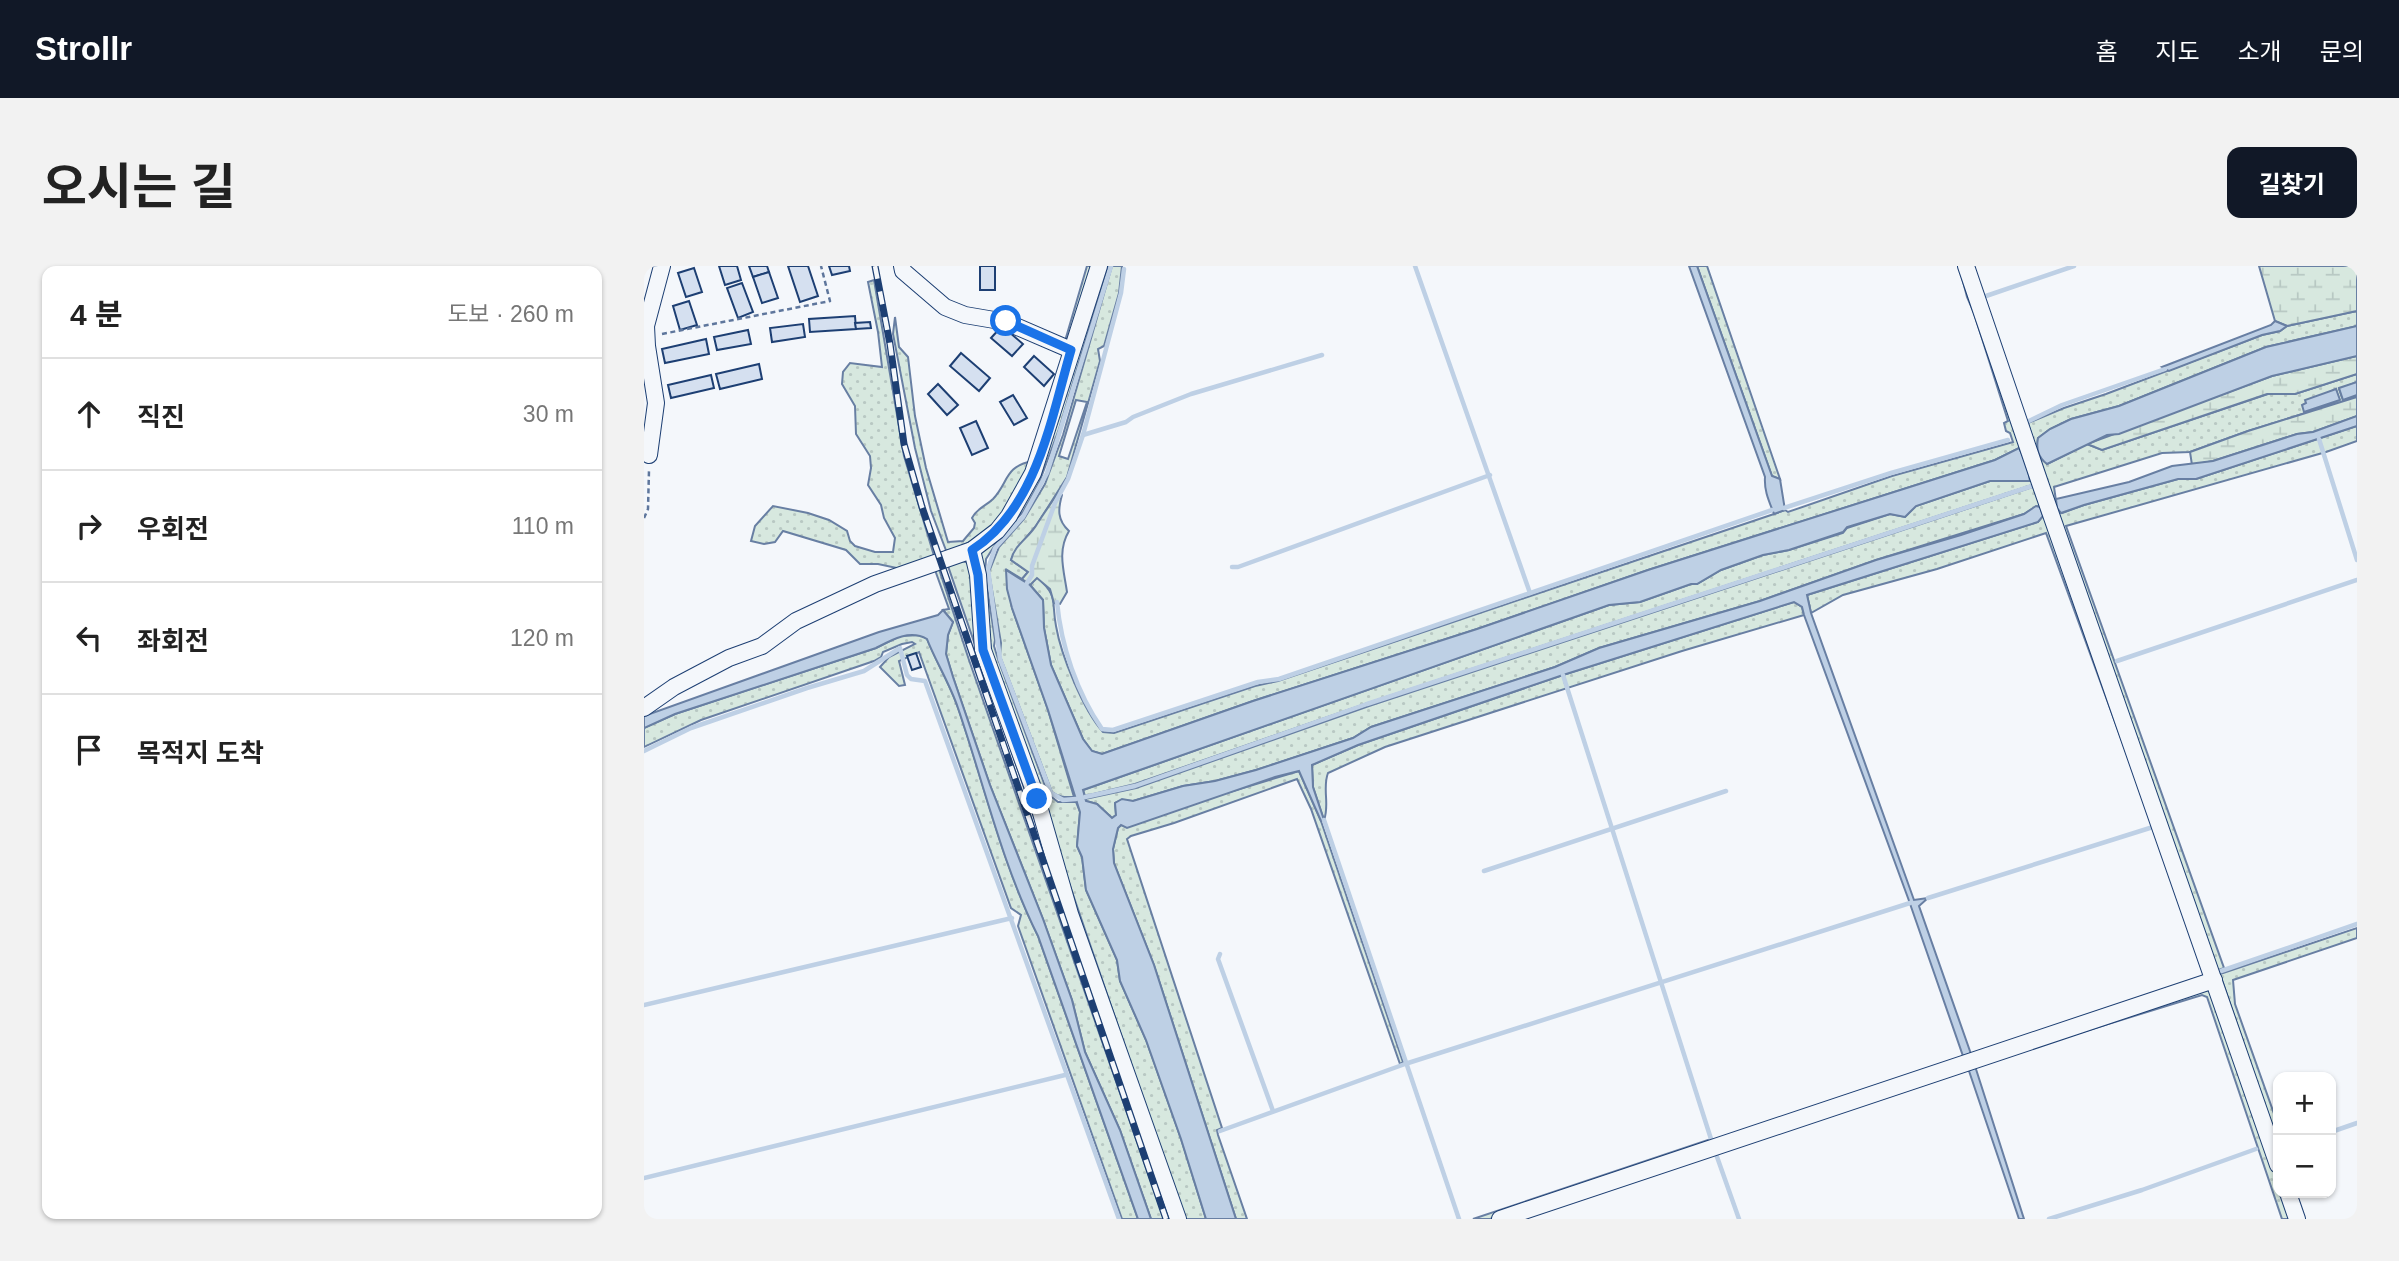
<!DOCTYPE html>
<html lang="ko">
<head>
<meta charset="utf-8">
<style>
	:root { --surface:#fff; --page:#f2f2f2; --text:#222; --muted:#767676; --line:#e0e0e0; --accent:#111827 }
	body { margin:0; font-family:Arial,"Noto Sans KR",sans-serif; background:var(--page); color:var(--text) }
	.controls { position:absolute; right:21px; bottom:21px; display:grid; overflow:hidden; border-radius:14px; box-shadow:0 2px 5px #0004 }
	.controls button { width:63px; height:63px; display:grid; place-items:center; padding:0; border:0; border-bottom:2px solid var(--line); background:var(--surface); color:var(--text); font:35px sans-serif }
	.stop { position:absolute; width:21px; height:21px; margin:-16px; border:5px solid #1a73e8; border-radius:50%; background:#fff }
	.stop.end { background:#1a73e8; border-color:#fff; box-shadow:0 2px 7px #0008 }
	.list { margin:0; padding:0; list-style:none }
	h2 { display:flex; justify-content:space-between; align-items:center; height:91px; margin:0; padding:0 28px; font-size:30px }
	h2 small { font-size:23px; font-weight:400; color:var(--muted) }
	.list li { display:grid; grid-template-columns:46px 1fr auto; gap:21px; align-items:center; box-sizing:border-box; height:112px; padding:0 28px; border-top:2px solid var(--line) }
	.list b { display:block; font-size:26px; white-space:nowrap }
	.list em { font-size:23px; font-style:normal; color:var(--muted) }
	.icon { flex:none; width:38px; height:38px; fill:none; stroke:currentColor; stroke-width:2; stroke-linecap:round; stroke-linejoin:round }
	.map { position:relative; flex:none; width:1713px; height:953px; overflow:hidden; border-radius:14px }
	header { display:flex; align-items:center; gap:42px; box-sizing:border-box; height:98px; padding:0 35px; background:var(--accent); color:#fff }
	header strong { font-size:33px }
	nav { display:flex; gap:38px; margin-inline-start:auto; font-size:24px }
	.intro { display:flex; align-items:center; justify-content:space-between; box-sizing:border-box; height:168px; padding:0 42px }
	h1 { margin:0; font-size:49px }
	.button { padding:18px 32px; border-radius:14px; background:var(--accent); color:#fff; font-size:24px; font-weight:700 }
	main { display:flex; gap:42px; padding:0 42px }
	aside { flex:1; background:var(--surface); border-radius:14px; box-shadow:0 2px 5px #0004 }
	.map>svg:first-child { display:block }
</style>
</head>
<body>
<header>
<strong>Strollr</strong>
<nav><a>홈</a><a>지도</a><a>소개</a><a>문의</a></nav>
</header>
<div class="intro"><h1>오시는 길</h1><a class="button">길찾기</a></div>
<main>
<aside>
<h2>4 분<small>도보 · 260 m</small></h2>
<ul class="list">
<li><svg class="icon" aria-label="ahead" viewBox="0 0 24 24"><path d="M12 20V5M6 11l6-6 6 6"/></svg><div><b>직진</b></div><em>30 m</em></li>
<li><svg class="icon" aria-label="right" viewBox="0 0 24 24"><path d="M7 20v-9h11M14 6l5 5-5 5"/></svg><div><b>우회전</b></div><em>110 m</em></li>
<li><svg class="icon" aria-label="left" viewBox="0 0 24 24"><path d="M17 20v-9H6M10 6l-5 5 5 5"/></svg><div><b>좌회전</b></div><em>120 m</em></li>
<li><svg class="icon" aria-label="arrive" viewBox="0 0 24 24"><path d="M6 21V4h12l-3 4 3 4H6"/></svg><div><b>목적지 도착</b></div></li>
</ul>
</aside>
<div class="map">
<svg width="1713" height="953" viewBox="0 0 1713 953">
	<defs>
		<pattern id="grass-dots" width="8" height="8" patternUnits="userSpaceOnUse" patternTransform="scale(1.75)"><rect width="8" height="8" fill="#d7e8df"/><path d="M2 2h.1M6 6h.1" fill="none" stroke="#b8c8c3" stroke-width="1.8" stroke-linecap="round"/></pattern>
		<pattern id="wetland-marsh" width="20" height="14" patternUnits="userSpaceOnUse" patternTransform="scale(1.75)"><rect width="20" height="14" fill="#d7e8df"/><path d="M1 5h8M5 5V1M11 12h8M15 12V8" fill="none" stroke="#b8c8c3"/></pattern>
	</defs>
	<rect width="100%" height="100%" fill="#f4f7fb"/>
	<g fill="url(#grass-dots)" stroke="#687fa3" stroke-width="2" fill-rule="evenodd">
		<path d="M443,0H451L425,77L421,75Z"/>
		<path d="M459,0H464L415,163L395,217L379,246L356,271L342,293L341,307L351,374L350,380L354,393L404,528L414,536H432L436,546L433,580L438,591L442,624L473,694L476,715L502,774L537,873L562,953H540L348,392L335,288L372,250Z"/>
		<path d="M468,0H478L475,27L460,80L454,83L456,95L423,211L392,260L373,282L367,294L384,306L378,313L363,304L368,342L404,444L430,531C421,531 416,532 408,526L356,390L357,377L345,306L355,281L380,253L401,218L419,169ZM432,134L443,136L424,193L415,190Z"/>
		<path d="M1053,0H1063L1136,213L1128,210Z"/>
		<path d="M1315,0H1319L1392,218L1563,707H1559L1508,557L1402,267L1293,303L1199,329L1167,347L1163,329L1394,256L1399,250L1396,241L1393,240L1380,248L1232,294L1116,335L955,382L911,401L727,461L709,472L612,504L571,515L539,520L489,535L478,534L471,537L472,549L468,552L453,538L442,535L441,533L492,522L725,440L1389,221L1391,218L724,437L491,518L441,530L439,524L965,339L996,336L1047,318H1053L1077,304L1119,289L1145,284L1199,267L1203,262L1246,248L1261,251L1272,240L1346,215H1386L1383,198L1375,182L1351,194L1004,304L833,363L609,435L458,488L448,485L439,473L407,399L400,362L399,334L386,319L393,311C415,331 407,334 412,360C417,389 439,444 459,466L470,467L611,420L634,415L1130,248L1141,244L1144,246L1248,210L1369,176L1366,167L1362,165L1360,157L1364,155L1330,47L1323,31Z"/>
		<path d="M230,14L260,190L291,293L262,304L234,298H216L202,284L139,265L131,276L120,278L107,275L111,260L129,240L164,247L185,254L203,265L206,275L211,280L231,286H249L251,272L240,252L237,239L224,219L227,202L226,190L212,168L211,140L198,118L199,106L206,97L238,101L234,66L224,16Z"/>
		<path d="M1713,45V60L1622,81L1475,140L1427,153L1406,163L1394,172C1392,183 1394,191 1403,198L1443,178L1458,184L1624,128H1651L1713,108V116L1695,123L1699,134L1713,129V131L1604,165L1546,186L1518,187L1410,221L1413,242L1418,247L1440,239L1534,213H1552L1713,160V175L1682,186L1422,260L1580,702L1572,705L1409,243L1384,157L1420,142L1462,128L1618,69L1636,65L1643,60ZM1692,123L1695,134L1661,146L1662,137Z"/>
		<path d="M251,51L255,81L264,91L271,150L282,202L304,276L319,275L330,262L331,257L328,252C333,242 342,240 349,233C365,216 360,201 388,195L349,265L303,287L287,245L271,182L249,68Z"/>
		<path d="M318,295L325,297L336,351L416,627L303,297Z"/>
		<path d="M295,303L325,394L520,953H507L476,864L441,786L428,734L399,653L346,519L309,411L302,388L304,369L309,356L299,344L305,343L291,304Z"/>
		<path d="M1150,336L1158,341L1160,349L1038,385L741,481L684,507C678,522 686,539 680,554L669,521L668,499L714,479L919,409Z"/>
		<path d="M277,369L283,373C292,396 306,418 314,442C340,517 358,598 394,670L494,953H478L374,660L377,649L367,642L275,386L255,395L261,419L255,420L236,401L245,391L271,378L268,376L258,378L239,386L237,391L230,395L57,454L0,481V462L31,448L232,382L256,370Z"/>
		<path d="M655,505L677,555L759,796L756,798L667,543L653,513L530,557L487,570L483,573L578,862L573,864L574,869L603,953H592L510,699L470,597L469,583L474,562L477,559Z"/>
		<path d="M1713,662V672L1589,714L1591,738L1634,859V879L1576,708Z"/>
		<path d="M1565,721L1570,726L1634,913V927H1639L1648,953H1638L1563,731L1558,729L1322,802Z"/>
		<path d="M1064,874L1066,879L846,953H829Z"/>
	</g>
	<g fill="url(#wetland-marsh)" stroke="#687fa3" stroke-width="2">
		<path d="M1615,0H1713V45L1643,60L1631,55Z"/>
		<path d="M1713,90V108L1651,128H1623L1458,184L1443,178L1628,110Z"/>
		<path d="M1713,131V150L1669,166L1653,168L1569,195L1548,199L1546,186L1604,165Z"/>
		<path d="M415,226L418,229C414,243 413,254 425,265C413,285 420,305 423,326L416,338L410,337L406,323L393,312L386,319L378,313L384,306L367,294C370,279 386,271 393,258C400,247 407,237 415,226Z"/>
	</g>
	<g fill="#bed0e5" stroke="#687fa3" stroke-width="2">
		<path d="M1045,0H1053L1128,210L1136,213L1141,244L1130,248C1125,235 1120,225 1121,211Z"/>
		<path d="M1631,55L1643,60L1636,65L1618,69L1525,105L1518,101L1627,59Z"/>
		<path d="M1713,60V90L1628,110L1475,168L1463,169L1403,198C1394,191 1392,183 1394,172L1406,163L1427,153L1475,140L1622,81Z"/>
		<path d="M1713,116V129L1699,134L1695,122Z"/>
		<path d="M1692,123L1696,134L1660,146L1658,139L1662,137L1661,134Z"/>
		<path d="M1713,150V160L1552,213H1534L1440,239L1417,247L1413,242L1412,233L1485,216L1528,200L1569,195L1653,168L1669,166Z"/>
		<path d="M1375,182L1383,198L1386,215H1346L1272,240L1261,251L1246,248L1203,261L1199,266L1145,284L1119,289L1077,304L1053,318H1047L996,336L965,339L439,524L442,535L453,538L468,552L472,549L471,537L478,533L489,535L539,520L571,515L612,504L709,472L727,461L911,401L955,382L1116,335L1232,294L1317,269L1380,248L1392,240L1396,241L1399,250L1394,256L1163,329L1167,347L1270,634L1284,632L1275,640L1327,788L1319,790L1264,632L1160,349L1158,341L1150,336L919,409L714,479L668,499L669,521L680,554L677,555L655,505L631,511L483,562L477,559L474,562L469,583L470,597L510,699L592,953H562L537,873L502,774L476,715L473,694L442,624L438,591L433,580L436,546L404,444L368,342L363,323L362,304L386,319L399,334L400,362L407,399L439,473L448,485L458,488L609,435L833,363L1004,304L1351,194Z"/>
		<path d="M299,344L309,356L304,369L302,388L309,411L346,519L399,653L428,734L441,786L476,864L507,953H494L394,670C358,598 340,518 314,442C306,418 292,396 283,373C266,363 247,374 232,382L31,448L0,462V450L235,366L294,349Z"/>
		<path d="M1331,800L1380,953H1375L1325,805L1322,802Z"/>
	</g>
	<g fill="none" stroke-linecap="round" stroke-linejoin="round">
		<g stroke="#bed0e5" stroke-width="4.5">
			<path d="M771,0L886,327"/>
			<path d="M1342,30L1430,0"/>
			<path d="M1385,155L1418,139L1521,103"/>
			<path d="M439,169L482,156L489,151L547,128L678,89"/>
			<path d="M1675,173L1713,294"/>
			<path d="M1140,242L1247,207L1364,174"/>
			<path d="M588,301H594L846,209"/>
			<path d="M383,317L388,309V300L411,237L424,213L439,169L477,27L480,3"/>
			<path d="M413,336C417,380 433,427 458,463L469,464L614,416L635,413L1128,244"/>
			<path d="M1473,395L1713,314"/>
			<path d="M919,409L1067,873"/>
			<path d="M0,485L47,462L163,422L220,405L256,382L263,409L267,413L281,415L475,953"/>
			<path d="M441,531L491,520L723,438L1388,220"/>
			<path d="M432,533L419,534L407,527L356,393L344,303L351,282L379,251L403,207L467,0"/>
			<path d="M680,554L815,953"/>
			<path d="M840,605L1082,525"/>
			<path d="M1284,632L1509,561"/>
			<path d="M576,688L574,693L629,845"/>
			<path d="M1577,705L1713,658"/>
			<path d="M0,739L368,652"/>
			<path d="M576,865L761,798L1266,637"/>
			<path d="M1687,866L1713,857"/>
			<path d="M1072,888L1095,953"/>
			<path d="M0,912L421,809"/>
			<path d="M1405,953L1498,924L1612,883"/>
		</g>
	</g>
	<g fill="#d5e0f0" stroke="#1d3f73" stroke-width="2">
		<path d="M75,0H93L97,14L81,19Z"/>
		<path d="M105,0H123L125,6L109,11Z"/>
		<path d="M144,0H164L174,30L156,36Z"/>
		<path d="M185,0H205L206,5L188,9Z"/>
		<rect x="336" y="0" width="15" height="24"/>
		<path d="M50,2L58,26L42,31L34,7Z"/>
		<path d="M125,6L134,32L118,37L109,11Z"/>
		<path d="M98,17L109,46L94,52L83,22Z"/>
		<path d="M45,35L53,59L36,64L29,40Z"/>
		<path d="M211,50L212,63L166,66L165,53Z"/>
		<path d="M226,56L227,62L212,63L211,57Z"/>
		<path d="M159,58L161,71L128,76L126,62Z"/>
		<path d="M358,60L379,78L368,90L347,72Z"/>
		<path d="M104,64L107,78L73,84L70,71Z"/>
		<path d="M62,73L65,88L21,97L18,83Z"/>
		<path d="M317,87L346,112L335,125L306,100Z"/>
		<path d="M390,90L410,108L400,120L380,101Z"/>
		<path d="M115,98L118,113L76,123L72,108Z"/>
		<path d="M67,109L70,122L27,132L24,119Z"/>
		<path d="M294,118L314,139L303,149L284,128Z"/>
		<path d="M369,129L383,152L370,159L356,136Z"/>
		<path d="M332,155L344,182L328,189L316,162Z"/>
		<path d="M272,387L277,401L268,404L263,390Z"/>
	</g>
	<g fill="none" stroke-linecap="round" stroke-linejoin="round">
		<defs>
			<g id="minor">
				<path d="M258,0L259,5L301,41L321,49L362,56L427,84"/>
				<path d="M1322,0L1396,217L1634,899"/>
				<path d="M5,189L12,137L3,80L2,60L18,0"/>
				<path d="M328,284L334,309L339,384L393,533L426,648L534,953"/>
				<path d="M0,442L30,421L85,392L118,380L152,355L231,318L328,284L353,265L365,250L389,207L455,0"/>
				<path d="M1644,927L1653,953"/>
				<path d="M856,953L1570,714"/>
			</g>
		</defs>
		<use href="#minor" stroke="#1d3f73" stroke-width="18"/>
		<g stroke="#5e769c" stroke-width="2.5" stroke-dasharray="5 3.5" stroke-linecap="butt">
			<path d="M18,68L186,35L177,0"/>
			<path d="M0,252L4,243L5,204"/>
		</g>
		<use href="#minor" stroke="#f4f7fb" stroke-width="16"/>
		<defs>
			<path id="rail" d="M231,0L246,78L260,178L278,241L522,953"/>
		</defs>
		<use href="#rail" stroke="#1d3f73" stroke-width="7"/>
		<use href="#rail" stroke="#f4f7fb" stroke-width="4.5" stroke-dasharray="13" stroke-linecap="butt"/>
	</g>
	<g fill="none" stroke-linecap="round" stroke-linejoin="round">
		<path stroke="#1a73e8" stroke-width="9" d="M362,55L427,84C407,153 393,242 328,284L334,309L339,384L393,533"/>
	</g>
</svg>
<div class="controls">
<button>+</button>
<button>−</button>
</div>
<div class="stop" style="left:362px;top:55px"></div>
<div class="stop end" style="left:393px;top:533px"></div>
</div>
</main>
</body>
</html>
